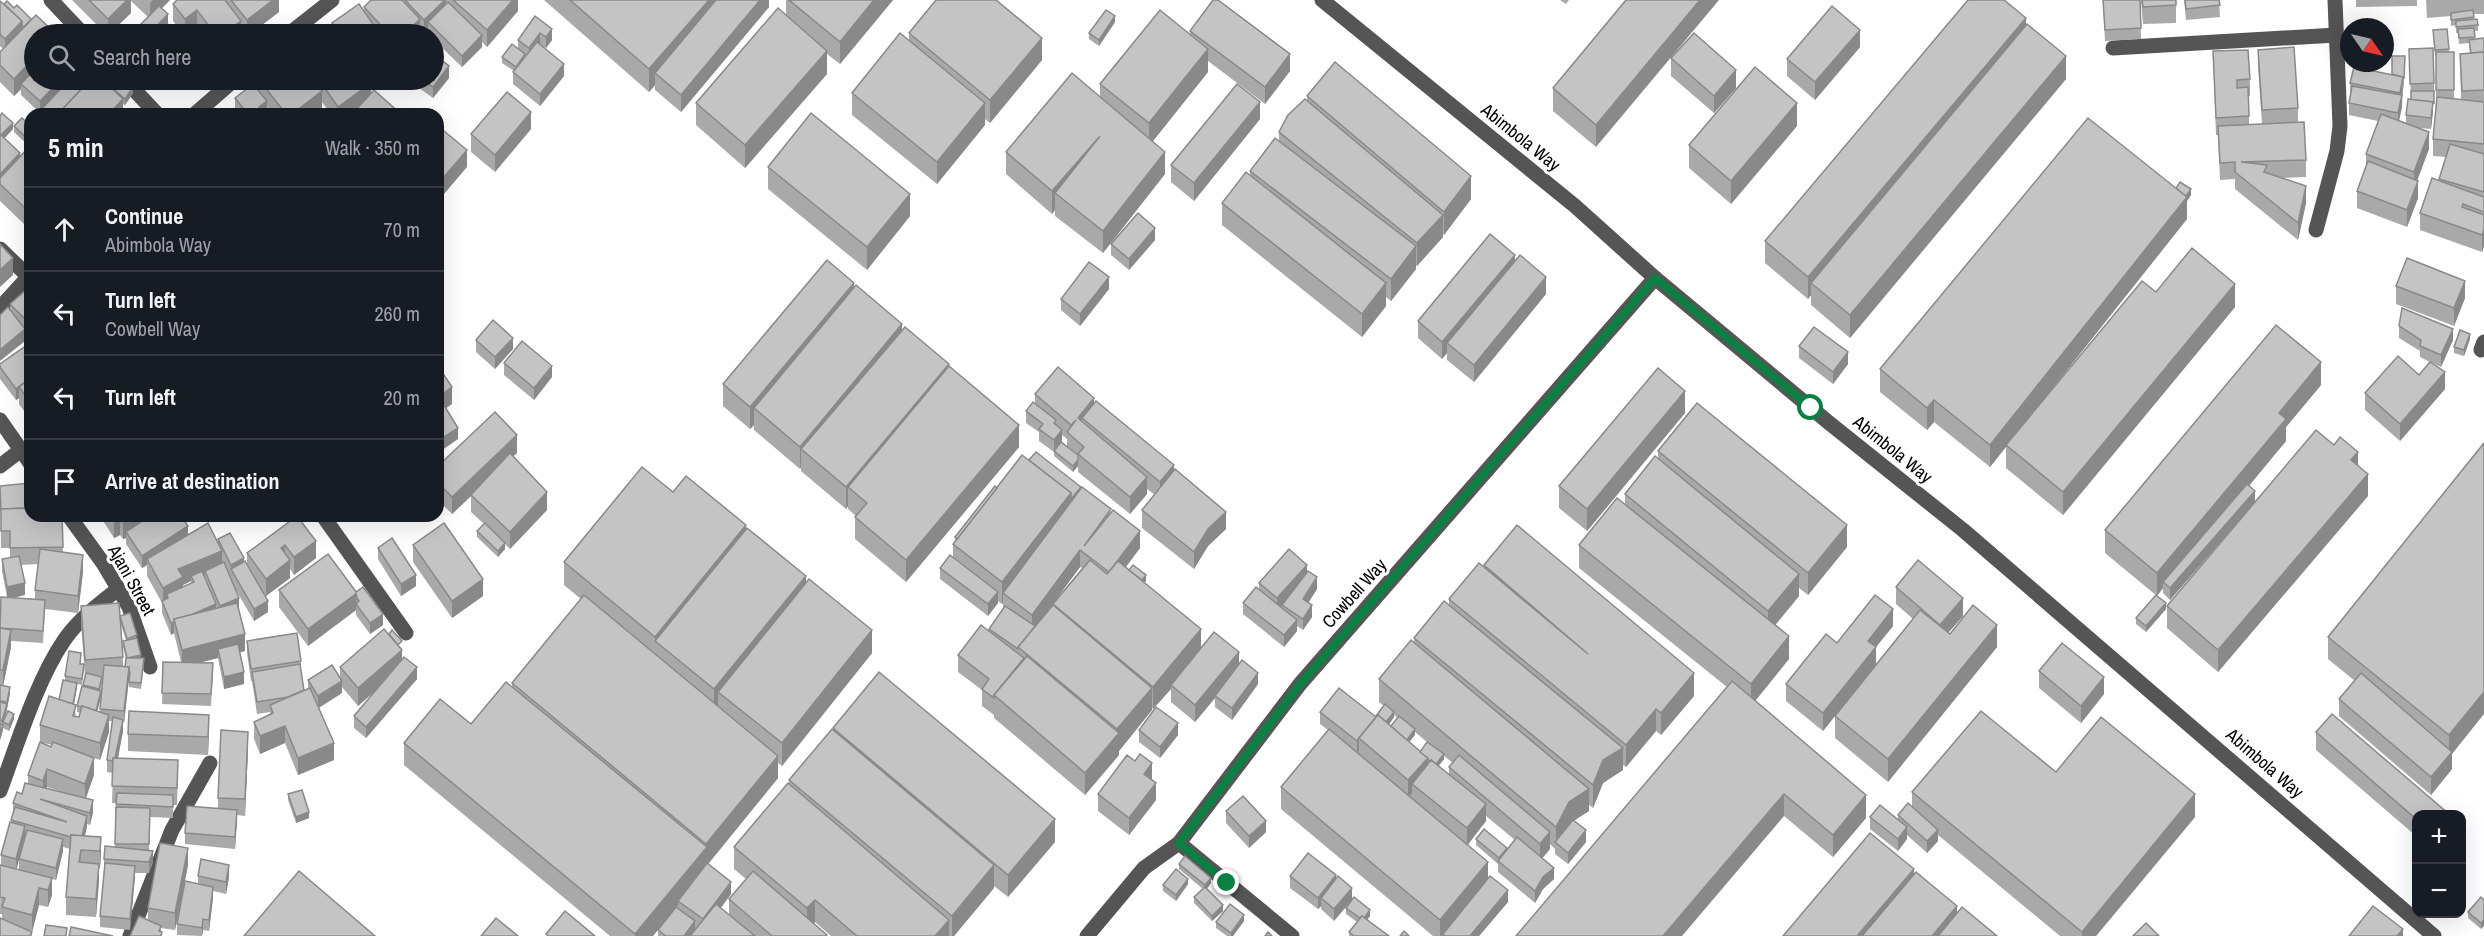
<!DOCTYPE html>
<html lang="en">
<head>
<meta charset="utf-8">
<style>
	:root { --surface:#171b24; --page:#20242c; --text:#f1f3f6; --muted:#9ea1a6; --line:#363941 }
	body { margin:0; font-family:"Archivo Narrow",sans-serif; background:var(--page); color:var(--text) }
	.controls { position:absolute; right:18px; bottom:18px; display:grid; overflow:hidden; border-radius:12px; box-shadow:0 6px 24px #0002 }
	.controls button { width:54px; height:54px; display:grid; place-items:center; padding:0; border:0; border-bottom:2px solid var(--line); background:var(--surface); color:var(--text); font:30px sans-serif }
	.compass { position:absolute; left:2340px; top:18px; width:54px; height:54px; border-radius:50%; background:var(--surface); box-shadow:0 6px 24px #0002; rotate:124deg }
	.stop { position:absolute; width:18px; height:18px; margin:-14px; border:4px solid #0b8043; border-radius:50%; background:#fff }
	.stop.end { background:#0b8043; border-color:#fff; box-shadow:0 2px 6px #0008 }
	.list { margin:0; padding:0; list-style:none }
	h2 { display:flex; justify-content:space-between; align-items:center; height:78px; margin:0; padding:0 24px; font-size:26px }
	h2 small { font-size:20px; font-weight:400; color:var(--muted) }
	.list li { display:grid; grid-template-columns:39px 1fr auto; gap:18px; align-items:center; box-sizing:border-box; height:84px; padding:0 24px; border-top:2px solid var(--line) }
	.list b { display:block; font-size:22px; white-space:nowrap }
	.list p { margin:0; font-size:20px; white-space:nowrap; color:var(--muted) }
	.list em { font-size:20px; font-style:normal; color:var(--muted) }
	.icon { flex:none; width:33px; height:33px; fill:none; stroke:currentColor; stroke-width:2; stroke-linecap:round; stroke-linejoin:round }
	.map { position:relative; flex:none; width:2484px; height:936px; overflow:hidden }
	.search { position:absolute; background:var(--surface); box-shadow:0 6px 24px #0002; left:24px; top:24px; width:420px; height:66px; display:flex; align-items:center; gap:15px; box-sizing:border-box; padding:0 21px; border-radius:33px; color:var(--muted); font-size:22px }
	.panel { position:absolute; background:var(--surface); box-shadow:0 6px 24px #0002; left:24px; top:108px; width:420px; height:414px; border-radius:18px }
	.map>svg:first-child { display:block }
</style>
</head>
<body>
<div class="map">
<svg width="2484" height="936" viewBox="0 0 2484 936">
	<rect width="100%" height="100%" fill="#fff"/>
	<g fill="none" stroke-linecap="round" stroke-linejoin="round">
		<g stroke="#555" stroke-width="15">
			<path d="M51,0L83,34"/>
			<path d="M1322,0L1575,206L1655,278L1828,422L1963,530L2434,936"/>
			<path d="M289,34L332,0"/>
			<path d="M2113,48L2336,35"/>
			<path d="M125,80L157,114"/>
			<path d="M195,114L234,80"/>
			<path d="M2316,230L2337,151L2340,126L2335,0"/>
			<path d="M0,249L29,277"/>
			<path d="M0,308L30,275"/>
			<path d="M2481,350L2484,342"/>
			<path d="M0,420L30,463"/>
			<path d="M0,466L21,450"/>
			<path d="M69,516L103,563L129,607L150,667"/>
			<path d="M323,516L406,633"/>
			<path d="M0,791C17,745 37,679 65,639C79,619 99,604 118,589"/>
			<path d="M1179,843L1292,936"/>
			<path d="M130,936L172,830L210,763"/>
			<path d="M1087,936L1144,868L1179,843L1300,684L1655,278"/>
		</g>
	</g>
	<g fill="#a9a9a9" fill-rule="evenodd">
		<path d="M72,0H170L162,8L168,26L159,34H131L148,17L131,1V13L109,34H106Z"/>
		<path d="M177,0H279V12L250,34H245L241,29V34H203L197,27L187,34H183L173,21V4Z"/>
		<path d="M371,0H518V11L487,47L482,42V47L462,67L434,40V34H325L332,29V23L364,11V7Z"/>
		<path d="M544,0H769V7L681,112L655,90V85L649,92Z"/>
		<path d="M786,0H893L840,64L827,54V74L745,168L696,125V103L786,15Z"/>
		<path d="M1560,0H1569L1566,4Z"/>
		<path d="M1626,0L1596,147L1553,111V88Z"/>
		<path d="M2103,0H2140L2141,39L2105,41Z"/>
		<path d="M2141,0H2176V23L2143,24Z"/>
		<path d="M2184,0H2219L2220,17L2186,20Z"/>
		<path d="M2356,0H2417V6L2356,7Z"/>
		<path d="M2426,0H2484V14H2473L2474,19L2478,25V31H2474L2475,39L2484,38V246L2482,252L2420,230V213L2439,181L2446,157L2433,156V139L2436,102V56H2435L2433,36L2447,29L2449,52H2454V99L2461,100L2460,54L2470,53L2469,43L2459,44L2458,33H2456V25L2451,26V16L2427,18Z"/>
		<path d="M0,1L4,4L14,8L31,19L34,80H109L106,82L111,87L133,93L125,105L123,104V114L39,112L21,95V89L14,96L0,82V52L3,49L0,46Z"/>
		<path d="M535,16L552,40L546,48L540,45L564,76L540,106L513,84V72L514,71L502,63V57L518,48V40Z"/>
		<path d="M1115,22L1099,46L1089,39V33Z"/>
		<path d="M2026,26L2066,79L1850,338L1811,305V295L1808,299L1765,263V241Z"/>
		<path d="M1190,31L1290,71L1265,104L1208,61V72L1153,141L1165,174L1103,253L1055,216V210L1052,214L1006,174V152L1100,97V84L1190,35Z"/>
		<path d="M909,33L1042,60L990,123L985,119V125L937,184L852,115V93L909,40Z"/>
		<path d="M1860,47L1815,100L1787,76V59Z"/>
		<path d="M2409,49L2434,83V94L2431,129L2419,128L2429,149L2417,180L2418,198L2407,227L2357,208V191L2366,168V154L2378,121L2349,115V103L2350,95V83L2392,74L2405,56L2404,84L2402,97V107L2399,121L2406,123V115L2411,100Z"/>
		<path d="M2258,50L2298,108V123L2306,160V177L2282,178L2306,203L2298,240L2235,189V179L2220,180L2218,135H2216L2213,51L2250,79V96H2249V125L2262,124L2258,67Z"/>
		<path d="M1671,58L1736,88L1714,113L1671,76Z"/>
		<path d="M449,78L433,98L408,80H434Z"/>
		<path d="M256,80H369L371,92L401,114H331L322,102V108L314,114H272L267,107V113L265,114H239L235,110V98L256,88Z"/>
		<path d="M1307,96L1471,199L1444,235L1443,234V237L1417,266L1416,265V269L1391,301L1386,297V306L1362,337L1222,225V203L1250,175V171L1279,141V132L1307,101Z"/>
		<path d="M0,116L13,129L4,138L20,157L30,147L14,132V126L30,125V239L24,234V224L0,201Z"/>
		<path d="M1260,119L1194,201L1171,182V165Z"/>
		<path d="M1797,126L1731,204L1689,168V145Z"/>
		<path d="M531,129L495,172L471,152V134Z"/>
		<path d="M768,167L910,216L867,270L768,189Z"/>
		<path d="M2176,188L2191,195L2187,201V219L2039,405L2156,292L2235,307L2063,515L2006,468V447L1990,467L1934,422L1927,430L1880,392V369Z"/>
		<path d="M1155,240L1129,270L1111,255V244Z"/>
		<path d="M1515,261L1546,294L1474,382L1447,360V353L1442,359L1418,338V321Z"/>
		<path d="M2396,286L2465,298L2454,326L2396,304Z"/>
		<path d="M854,287L902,330L949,367L1019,447L906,582L855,539V517L856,516L848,509V506L846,509L801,471V467L800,469L754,430V425L750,429L723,406V384Z"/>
		<path d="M1109,289L1080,326L1061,310V299Z"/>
		<path d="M30,292V336L25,331V341L10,310V304Z"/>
		<path d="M2399,326L2453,340L2441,367L2432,363L2445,389L2400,441L2365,410V393L2419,375L2430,362L2420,357V351L2399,338Z"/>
		<path d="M2470,339L2464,356L2454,353V347Z"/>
		<path d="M476,340L513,349L495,369L476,352Z"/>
		<path d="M30,343V419L19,404V398L16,400L0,379V364Z"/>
		<path d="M1799,346L1848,364L1833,384L1799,358Z"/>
		<path d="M504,363L552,377L534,400L504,375Z"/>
		<path d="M2321,385L2286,427V441L2249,486L2255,502L2170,600L2163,593V588L2157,596L2105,553V530Z"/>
		<path d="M1035,394L1094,404L1174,470L1226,529L1208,546L1194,569L1142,528V510L1155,495L1147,489V494L1130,514L1078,472V466L1073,472L1054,456V452L1039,441V432L1026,423V411L1035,403ZM1062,435L1067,439V446L1062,442Z"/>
		<path d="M1685,413L1587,531L1559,508V486Z"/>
		<path d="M2484,443L2452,754V769L2431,795L2339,716V699L2355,681L2328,659V637Z"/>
		<path d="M1658,451L1847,547L1808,595L1799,588V596L1775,625L1789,659L1755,701L1866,818L1833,857L1784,816L1727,687L1579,568V545L1625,504V494L1658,459Z"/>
		<path d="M517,453L513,456L547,510L510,549L505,544V549L498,557L477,537V531L484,524L471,512V496L452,514L438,500V466Z"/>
		<path d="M1029,460L1111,512L1140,548L1126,567L1146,581L1144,583L1201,648L1239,665L1258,684L1232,720L1215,707V698L1195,722L1171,702V689L1153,709L1152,708V710L1119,751V755L1085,795L994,718V715L982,706V690L958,672V655L989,632V629L1003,609V603L1002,604L998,601V603L988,616L940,579V568L953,557V544L955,541V537L997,488ZM1080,567L1082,568L1054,602Z"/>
		<path d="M2358,465L2368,496L2218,672L2167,628V606Z"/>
		<path d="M0,486L30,516H62L63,552L83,572L78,613L45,609L43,643L11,641V647L3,686L10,693L7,710L2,724L3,730L0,740V609L7,597L2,571V559L10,558V548H1ZM38,564L35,590V599L13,598L25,595L21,565Z"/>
		<path d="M673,492L746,529L806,582L872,653L782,766L778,763V778L708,864L731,894L721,908L729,915V899L746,879L734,869V847L789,785V780L833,730V728L1055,842L1008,897L994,886V888L954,936H831L815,922L814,923L827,936H658V930L667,918L653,936H610L404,765V743L471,724L512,686V683L581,599L564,585V562Z"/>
		<path d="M100,516H181L188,535L218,542V539L244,562L247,563V553L297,516L316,558L294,575L290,569V578L266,596L268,612L254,621L233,585L239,610L245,651L240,652L244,684L224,689L218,658L198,663L213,675L211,706L162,704L163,662H181L174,633L171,635L162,613V603L147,576V565L142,568L126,544V538L123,539L120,535L114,538ZM191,581V584L183,587V585Z"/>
		<path d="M413,545L483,596L452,618L413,562Z"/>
		<path d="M378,548L416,586L401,596L378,559Z"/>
		<path d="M1484,565L1694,696L1661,735L1656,731L1626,767L1623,765V770L1603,783L1593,808L1589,805V811L1574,820L1586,842L1568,864L1555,854V849L1550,844V849L1542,858L1554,879L1543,889L1535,903L1498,872V864L1476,845V839L1507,849L1515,840L1486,816V821L1468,845L1488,879L1508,902L1479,936H1433L1281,809V787L1328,730L1320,724V712L1376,717L1384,706L1379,702V679L1414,643V638L1449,605V599L1484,568ZM1394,715L1397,717L1391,726L1389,725L1394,717ZM1415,732L1427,742L1420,752L1409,742L1415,735ZM1444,756L1453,763L1449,767V775L1438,766L1444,759Z"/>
		<path d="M1307,572L1317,589L1308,603L1312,617L1303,630L1297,626V631L1284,647L1243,614V603L1259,590V583Z"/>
		<path d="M1896,587L1963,616L1948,633L1950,634L1997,647L1888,782L1835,738V716L1823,731L1786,701V684L1837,643L1893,626L1876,647V664L1913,619L1896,604Z"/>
		<path d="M279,590L356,592L383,625L370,634L356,615V610L308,646L279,607Z"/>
		<path d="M81,606L123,657V667H125L126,659L123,647V641L126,640L120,622V616L137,638L141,658L144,664L141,689L129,687V678L124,723L123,722V731L118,758L178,777L177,805H173V818L150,817L149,850L153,862L149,873H135L130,930L100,927V916L104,870V859L115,847L116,803H112L113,773L107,772V760L112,721H109V732L100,760L94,758V775L85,798L93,812L90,825L87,824L85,836L101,837V854L100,868H99V881L96,917L66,915V897L70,849L63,847V851L56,880L52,879V895L48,907L39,905L32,932V936L2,919V914H0L1,855L11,822L13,813V803L22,794L28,783V775L52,745L40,742V725L59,700L65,680V676L81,659V664L84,670L82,685L77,684L74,704L76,717H79L80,713L77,712V706L85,677L81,623ZM99,676H103L100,712L97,711L102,683ZM47,787L62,792L46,788ZM19,859V870L16,869Z"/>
		<path d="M2166,609L2146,632L2136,624V618Z"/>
		<path d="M247,641L301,661V672L304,690L308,688V680L340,677V667L402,647L401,648L402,659L417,679L366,738L354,728V716L374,692L358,706L342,687V693L319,708L334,760L298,775L285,743L260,754L254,739V722L270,715V712L257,714L252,681H251L247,653Z"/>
		<path d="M2039,671L2104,694L2081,723L2039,688Z"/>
		<path d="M14,719L9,731L3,728V722Z"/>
		<path d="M1139,730L1178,735L1160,758L1139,742Z"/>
		<path d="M209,732L208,755L128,751V734Z"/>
		<path d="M2316,732L2416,814V836L2316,750Z"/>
		<path d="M248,749L245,816L237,815L235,849L185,844V833L218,809V798Z"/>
		<path d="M2056,772L2195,817L2096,936H2060L1938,835V841L1927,853L1907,835V839L1898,851L1870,829V817L1898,820V815L1912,807V792Z"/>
		<path d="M1152,780L1156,800L1129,835L1098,811V794Z"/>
		<path d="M288,794L309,818L296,823L288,800Z"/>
		<path d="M1226,811L1266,832L1249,848L1226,823Z"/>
		<path d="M1179,864L1211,883L1207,889L1223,911L1212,921L1194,903V897L1203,889L1179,869Z"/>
		<path d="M188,865L185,881L198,884V876L229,877L226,894L213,891V898L209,931L203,930L202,936L177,935V924L184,884L175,930L161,928L162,936L148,920V908Z"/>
		<path d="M1290,876L1336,879L1334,921L1321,909V906L1318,909L1290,888Z"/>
		<path d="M1188,884L1176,901L1163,891V885Z"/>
		<path d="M2484,900L2481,929L2468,918V912Z"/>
		<path d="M1346,908L1370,916L1367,920L1389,936H1349V932L1357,922L1346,914Z"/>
		<path d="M1244,921L1233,936H1227L1216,928V922Z"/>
	</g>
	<g fill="#898989">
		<path d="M127,0H131V13L109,34H108V19Z"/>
		<path d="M153,0H170L150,20V3Z"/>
		<path d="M273,0H279V12L250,34H247V20Z"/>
		<path d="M446,0V11L428,22V29L424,32V20Z"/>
		<path d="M513,0H518V11L487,47V30Z"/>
		<path d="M709,0H729L655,73V85L649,92V69Z"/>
		<path d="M760,0H769V7L681,112V95Z"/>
		<path d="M874,0H893L840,64V42Z"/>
		<path d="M1700,0H1719L1596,147V125Z"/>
		<path d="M197,10V27L187,34H185V19Z"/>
		<path d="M168,14V26L159,34H149Z"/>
		<path d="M1115,16V22L1099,46V40Z"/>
		<path d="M2026,18V40L1811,283V295L1808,299V277Z"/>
		<path d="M420,19V31L416,34H404Z"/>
		<path d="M22,21V32L5,51V39Z"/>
		<path d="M241,21V34H222Z"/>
		<path d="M552,29V40L546,48V37Z"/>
		<path d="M1860,30V47L1815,100V82Z"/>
		<path d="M540,33V44L529,59V48Z"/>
		<path d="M482,35V47L462,67V56Z"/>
		<path d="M1042,38V60L990,123V100Z"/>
		<path d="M1208,49V72L1149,146V123Z"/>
		<path d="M827,51V74L745,168V145Z"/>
		<path d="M1290,54V71L1265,104V87Z"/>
		<path d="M2066,56V79L1850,338V315Z"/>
		<path d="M34,58V75L21,84V89L14,96V79Z"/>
		<path d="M564,64V76L540,106V94Z"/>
		<path d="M449,66V78L433,98V87Z"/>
		<path d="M1736,70V88L1714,113V96Z"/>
		<path d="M2403,77L2402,107L2398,125V113L2400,103V93Z"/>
		<path d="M61,80H72L40,113V101Z"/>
		<path d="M371,83V100L352,114H338V107Z"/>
		<path d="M133,87V93L125,105V99Z"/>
		<path d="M322,91V108L314,114H292Z"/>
		<path d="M123,99V114H109Z"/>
		<path d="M267,101V113L265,114H259V107Z"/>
		<path d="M1260,102V119L1194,201V183Z"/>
		<path d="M2433,102V113L2431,129V118Z"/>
		<path d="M985,103V125L937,184V162Z"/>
		<path d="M1797,103V126L1731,204V181Z"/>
		<path d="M531,112V129L495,172V155Z"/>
		<path d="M13,123V129L0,143V137Z"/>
		<path d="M2429,132V149L2414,189V172Z"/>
		<path d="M1100,136L1055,193V210L1052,214V191Z"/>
		<path d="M467,150V167L438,201V184Z"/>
		<path d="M1165,152V174L1103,253V231Z"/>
		<path d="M20,153V165L0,184V174Z"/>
		<path d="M1471,176V199L1444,235V212Z"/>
		<path d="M2418,181V198L2407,227V210Z"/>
		<path d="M30,186V220L25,217V208L28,189Z"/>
		<path d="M2306,186V203L2298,240V223Z"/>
		<path d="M2191,189V195L2187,201V219L1990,467V445Z"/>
		<path d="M910,194V216L867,270V247Z"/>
		<path d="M1443,215V237L1417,266V243Z"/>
		<path d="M1155,228V240L1129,270V259Z"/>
		<path d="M2484,229V246L2482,252V235Z"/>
		<path d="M441,242V253L438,257V246Z"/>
		<path d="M1416,246V269L1391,301V279Z"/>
		<path d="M1515,255V272L1447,343V353L1442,359V342Z"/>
		<path d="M13,258V275L0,287V270Z"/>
		<path d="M1109,277V289L1080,326V314Z"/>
		<path d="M1546,277V294L1474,382V365Z"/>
		<path d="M2465,281V298L2454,326V308Z"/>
		<path d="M854,283V305L754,408V425L750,429V407Z"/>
		<path d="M1386,283V306L1362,337V314Z"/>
		<path d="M2235,284V307L2063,515V492Z"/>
		<path d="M902,324V346L801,449V467L800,469V447Z"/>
		<path d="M25,329V341L0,361V350Z"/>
		<path d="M2453,329V340L2441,367V355Z"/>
		<path d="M2470,334V339L2464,356V350Z"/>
		<path d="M513,338V349L495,369V357Z"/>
		<path d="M1848,352V364L1833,384V372Z"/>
		<path d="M2321,362V385L2286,427V441L2166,585L2163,582V588L2157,596V573L2279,413Z"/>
		<path d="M949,364V387L848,487V506L846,509V487Z"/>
		<path d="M552,366V377L534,400V388Z"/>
		<path d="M2445,372V389L2400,441V424Z"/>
		<path d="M19,387V398L16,400V389Z"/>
		<path d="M452,387V404L438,414V397Z"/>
		<path d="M1685,391V413L1587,531V509Z"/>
		<path d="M1094,398V416L1082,418V429L1078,418Z"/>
		<path d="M1934,400V422L1927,430V408Z"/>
		<path d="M1019,425V447L906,582V560Z"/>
		<path d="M458,428V439L438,453V441Z"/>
		<path d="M1062,430V441L1054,452V440Z"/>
		<path d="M517,435V453L452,514V497Z"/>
		<path d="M2358,452V475L2351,460Z"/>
		<path d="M1078,460V466L1073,472V466Z"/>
		<path d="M1174,465V482L1160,499V482Z"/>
		<path d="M2368,474V496L2218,672V650Z"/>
		<path d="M1147,477V494L1130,514V497Z"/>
		<path d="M1081,487L1003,593V603L1002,604V582L1071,493Z"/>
		<path d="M2255,491V502L2170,600V588Z"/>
		<path d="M547,492V510L510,549V532Z"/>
		<path d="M1226,512V529L1208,546L1194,569V552L1208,529Z"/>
		<path d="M133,516H159L126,532V538L123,539V522Z"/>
		<path d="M120,517V535L114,538V521Z"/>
		<path d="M746,525V548L655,641V637Z"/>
		<path d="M1847,525V547L1808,595V573Z"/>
		<path d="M188,526V538L147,559V565L142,568V556Z"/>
		<path d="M1140,531V548L1109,589V572Z"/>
		<path d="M316,541V558L294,575V557Z"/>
		<path d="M505,543V549L498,557V551Z"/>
		<path d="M285,545V562L281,548Z"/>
		<path d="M1080,550V567L1032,632V615Z"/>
		<path d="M222,551V568L205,571V575L193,580L191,576V581L183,585V594H167V603L163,605V588L178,569Z"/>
		<path d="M83,555V572L78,613V596Z"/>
		<path d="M244,558V570L231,569V577V565Z"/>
		<path d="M290,560V578L266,596V579Z"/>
		<path d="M1307,565V576L1277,610V598Z"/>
		<path d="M1799,574V596L1768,634V611Z"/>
		<path d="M416,575V586L401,596V584Z"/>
		<path d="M1146,575V581L1136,594V588Z"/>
		<path d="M806,576V599L718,692V707L714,712V689Z"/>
		<path d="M1317,577V589L1303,611V599Z"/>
		<path d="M483,579V596L452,618V601Z"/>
		<path d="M25,583V595L7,599V587Z"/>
		<path d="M998,592V603L988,616V604Z"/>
		<path d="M357,593L356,610L308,646V629Z"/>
		<path d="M239,598V610L220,618V606Z"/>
		<path d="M1963,598V616L1940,642V625Z"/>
		<path d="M268,601V612L254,621V609Z"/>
		<path d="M2166,603V609L2146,632V626Z"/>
		<path d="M216,604V616L175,622Z"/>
		<path d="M1312,605V617L1303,630V619Z"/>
		<path d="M1893,609V626L1876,647V664L1823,731V713L1868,641Z"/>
		<path d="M383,614V625L370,634V623Z"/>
		<path d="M1297,620V631L1284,647V635Z"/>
		<path d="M174,622V633L171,635V623Z"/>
		<path d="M1997,625V647L1888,782V759Z"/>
		<path d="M1201,629V652L1171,685V689L1153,709V687Z"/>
		<path d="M11,630V647L3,687V670Z"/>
		<path d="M872,630V653L782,766V743Z"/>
		<path d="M245,634V651L220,657L218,649V658L182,667V650Z"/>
		<path d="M1789,636V659L1751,706V684Z"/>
		<path d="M402,650V667L358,706V688Z"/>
		<path d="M1239,652V669L1215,696V698L1195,722V705Z"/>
		<path d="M141,655V661L127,658Z"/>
		<path d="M129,667V679L124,723V711Z"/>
		<path d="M417,667V679L366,738V727Z"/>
		<path d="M244,672V684L224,689V677Z"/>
		<path d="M1258,673V684L1232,720V708Z"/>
		<path d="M1694,673V696L1661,735V713Z"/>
		<path d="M2104,677V694L2081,723V706Z"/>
		<path d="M342,681V693L318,708V696Z"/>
		<path d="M77,683V688L73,710V704Z"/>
		<path d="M10,687V693L7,708V702Z"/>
		<path d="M1152,688V710L1119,751V755L1085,795V773L1117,734V729Z"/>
		<path d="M101,691V697L96,717V711Z"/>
		<path d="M2484,692V714L2452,754V769L2431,795V777L2449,756V735Z"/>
		<path d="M7,704V710L2,726V721Z"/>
		<path d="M1656,709V731L1626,767V745Z"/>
		<path d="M1394,712V717L1385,729V723Z"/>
		<path d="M14,714V719L9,731V725Z"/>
		<path d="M109,715V732L100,760V743Z"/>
		<path d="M209,715V732L208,755V737Z"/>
		<path d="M123,720V731L115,773V761Z"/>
		<path d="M1178,723V735L1160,758V747Z"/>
		<path d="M3,725V730L0,740V734Z"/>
		<path d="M285,726V743L260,754V736Z"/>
		<path d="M1415,729V735L1406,746V740Z"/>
		<path d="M248,732V749L245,816V799Z"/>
		<path d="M1359,740V751L1357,753V741Z"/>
		<path d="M334,743V760L298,775V758Z"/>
		<path d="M1623,748V770L1603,783L1593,808V785L1603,760Z"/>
		<path d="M1444,754V759L1435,771V765Z"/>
		<path d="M778,756V778L678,901V905L653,936H635V934L706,849V844Z"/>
		<path d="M94,758V775L85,801V784Z"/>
		<path d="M1428,758V775L1412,784V793L1408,797V780Z"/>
		<path d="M1152,763V781L1144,774Z"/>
		<path d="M47,769V787L43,798V781Z"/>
		<path d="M1156,783V800L1129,835V818Z"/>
		<path d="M1589,789V811L1569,824L1559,845L1556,843V827L1569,802Z"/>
		<path d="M1784,794V816L1682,936H1663Z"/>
		<path d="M2195,794V817L2096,936H2082V932Z"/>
		<path d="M1866,795V818L1833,857V835Z"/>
		<path d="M93,800V812L90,825V813Z"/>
		<path d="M1486,804V821L1467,845V828Z"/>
		<path d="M237,810V822L235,849V837Z"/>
		<path d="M309,812V818L296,823V817Z"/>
		<path d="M87,816V827L81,851L79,880L80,840Z"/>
		<path d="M1055,819V842L1008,897V875Z"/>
		<path d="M1266,821V832L1249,848V836Z"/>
		<path d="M25,826V838L16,871V859Z"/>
		<path d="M1907,827V839L1898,851V839Z"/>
		<path d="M1586,830V842L1568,864V853Z"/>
		<path d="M1938,830V841L1927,853V841Z"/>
		<path d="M1550,832V849L1540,861V844Z"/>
		<path d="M101,837V854L100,868V851Z"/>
		<path d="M63,839V851L56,880V868Z"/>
		<path d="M188,848V865L175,930V913Z"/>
		<path d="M153,851V862L149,873V862Z"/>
		<path d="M1488,862V884L1443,934V936H1440V920Z"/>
		<path d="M99,864V881L96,917V899Z"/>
		<path d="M229,865V877L226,894V882Z"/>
		<path d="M994,865V888L954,936H952V916Z"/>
		<path d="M135,866V878L130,930V919Z"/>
		<path d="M1554,868V879L1543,889L1535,903V891L1543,877Z"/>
		<path d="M1914,869V892L1876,936H1857Z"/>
		<path d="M1336,875V886L1321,898V906L1318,909V898Z"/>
		<path d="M52,878V895L48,907V890Z"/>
		<path d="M1211,878V883L1205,891V885Z"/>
		<path d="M1188,879V884L1176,901V895Z"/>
		<path d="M731,882V894L703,931V919Z"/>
		<path d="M213,887V898L209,931V920Z"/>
		<path d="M39,888V905L32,932V915Z"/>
		<path d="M1352,888V900L1334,921V909Z"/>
		<path d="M1508,890V902L1479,936H1470Z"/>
		<path d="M815,900V922L807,931V908Z"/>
		<path d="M1223,905V911L1212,921V916Z"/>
		<path d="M1957,906V929L1951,936H1932Z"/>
		<path d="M1370,910V916L1362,926V920Z"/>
		<path d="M1244,915V921L1233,936H1231V933Z"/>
		<path d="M203,919V930L202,936V928Z"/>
		<path d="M949,920V936H935Z"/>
		<path d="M2484,920V926L2481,929V923Z"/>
		<path d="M695,921V933L693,936H684Z"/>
		<path d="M2403,929V936H2397Z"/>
	</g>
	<g fill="#c4c4c4" stroke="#898989" stroke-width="1.5">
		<path d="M89,0H127L108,19Z"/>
		<path d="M177,0H225L241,21L222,34H215L197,10L185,19L173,4Z"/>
		<path d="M231,0H273L247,20Z"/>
		<path d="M371,0H402L420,19L404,34H389L364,7Z"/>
		<path d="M405,0H445L424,20Z"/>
		<path d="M453,0H513L487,30Z"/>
		<path d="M570,0H709L649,69Z"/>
		<path d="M716,0H760L681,95L655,73Z"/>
		<path d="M789,0H874L840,42Z"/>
		<path d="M936,0H996L1042,38L990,100L909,33Z"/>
		<path d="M1213,0H1218L1290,54L1265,87L1190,31Z"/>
		<path d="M1626,0H1700L1596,125L1553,88Z"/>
		<path d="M1968,0H2004L2026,18L1808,277L1765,241Z"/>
		<path d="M2103,0H2140L2141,28L2105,30Z"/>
		<path d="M2142,0H2176V5L2143,7Z"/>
		<path d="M2185,0H2219L2220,5L2186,9Z"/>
		<path d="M0,1L22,21L5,39L0,34Z"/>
		<path d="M7,1L14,8L17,5L31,19L24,27L22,26V21L4,4Z"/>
		<path d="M448,2L482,35L462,56L428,22Z"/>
		<path d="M359,4L380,34H340L332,23Z"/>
		<path d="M159,6L168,14L149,34H150H131Z"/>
		<path d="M1832,6L1860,30L1815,82L1787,59Z"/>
		<path d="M778,8L827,51L745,145L696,103Z"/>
		<path d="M1106,10L1115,16L1099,40L1089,33Z"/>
		<path d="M1160,10L1208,49L1149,123L1100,84Z"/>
		<path d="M2473,10L2474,17L2451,20V13Z"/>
		<path d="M36,15L56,34H34V58L14,79L0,65V52Z"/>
		<path d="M535,16L552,29L546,37L540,33L529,48L518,40Z"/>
		<path d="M2477,19L2478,25L2456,27V21Z"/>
		<path d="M2027,24L2066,56L1850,315L1811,283Z"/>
		<path d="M422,26L430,33L429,34H415Z"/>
		<path d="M2474,28L2475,37L2459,38L2458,29Z"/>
		<path d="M333,29L337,34H325Z"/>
		<path d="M2447,29L2449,49L2435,50L2433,30Z"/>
		<path d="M900,33L985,103L937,162L852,93Z"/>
		<path d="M1694,33L1736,70L1714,96L1671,58Z"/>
		<path d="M2484,38V52L2471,53L2469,40Z"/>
		<path d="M537,42L564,64L540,94L513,72Z"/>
		<path d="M512,44L525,54L516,67L502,57Z"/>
		<path d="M2294,47L2298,108L2262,110L2258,50Z"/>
		<path d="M2433,48L2434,83L2410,84L2409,49Z"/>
		<path d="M2248,50L2250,79L2237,80V88L2248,87L2249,116L2216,118L2213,51Z"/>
		<rect x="2436" y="52" width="18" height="38"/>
		<path d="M2484,52V90L2462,91L2460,54Z"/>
		<path d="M434,54L449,66L433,87L423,80H434Z"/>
		<path d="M2392,56H2405L2404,78H2403V77L2392,74Z"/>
		<path d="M1335,62L1471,176L1444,212L1307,96Z"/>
		<path d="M1755,67L1797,103L1731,181L1689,145Z"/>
		<path d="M2354,67L2403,77L2400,93L2350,83Z"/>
		<path d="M34,70V80H61L40,101L21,84Z"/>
		<path d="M1072,73L1165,152L1103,231L1055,193L1100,136L1052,191L1006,152Z"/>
		<path d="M69,80H90L58,114H37Z"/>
		<path d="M90,80H103L123,99L109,114H58Z"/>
		<path d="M116,80H121L133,87L125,99L111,87Z"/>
		<path d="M259,80H313L322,91L292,114H286Z"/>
		<path d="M319,80H369L371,83L338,107Z"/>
		<path d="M253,84L267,101L259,107L264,114H248L235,98Z"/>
		<path d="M1237,84L1260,102L1194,183L1171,165Z"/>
		<path d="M2352,86L2402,95L2398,113L2349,103Z"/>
		<path d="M374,90L401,114H352Z"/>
		<path d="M2411,91H2434V104L2433,102L2411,100Z"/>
		<path d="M507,92L531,112L495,155L471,134Z"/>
		<path d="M2437,97L2484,102V144L2433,139Z"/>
		<path d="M1305,99L1443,215L1417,243L1279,132L1288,115Z"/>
		<path d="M2408,99L2433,102L2431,118L2406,115Z"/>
		<path d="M220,110L223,114H214Z"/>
		<path d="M2,113L13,123L0,136V116Z"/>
		<path d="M811,113L910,194L867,247L768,167Z"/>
		<path d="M2381,114L2429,132L2414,172L2366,154Z"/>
		<path d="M22,118L30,125V141L14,126Z"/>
		<path d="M2088,118L2187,197L1990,445L1934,400L1927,408L1880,369Z"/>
		<path d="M2304,122L2306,160L2241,162L2267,165L2264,172L2306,186L2298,223L2235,172V162L2220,163L2218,126Z"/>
		<path d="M438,126L467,150L438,184Z"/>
		<path d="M1,135L20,153L0,174V136Z"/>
		<path d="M1275,138L1416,246L1391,279L1250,171Z"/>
		<path d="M2450,144L2484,154V192L2439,179Z"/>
		<path d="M30,146V186L28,189L30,191V202L25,208L0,184V178Z"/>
		<path d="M2368,161L2418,181L2407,210L2357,191Z"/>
		<path d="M1246,172L1386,283L1362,314L1222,203Z"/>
		<path d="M2432,178L2484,197V212L2463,204L2462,207L2484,215V229L2482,235L2420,213Z"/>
		<path d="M2180,182L2191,189L2186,196L2176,188Z"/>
		<path d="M30,210V222L24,216Z"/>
		<path d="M1138,213L1155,228L1129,259L1111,244Z"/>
		<path d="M1490,234L1515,255L1442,342L1418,321Z"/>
		<path d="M0,244L13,258L0,270Z"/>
		<path d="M2192,248L2235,284L2063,492L2006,445L2142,281L2156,292Z"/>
		<path d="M1520,255L1546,277L1474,365L1447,343Z"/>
		<path d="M2407,258L2465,281L2454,308L2396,286Z"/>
		<path d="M827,260L854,283L750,407L723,384Z"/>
		<path d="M1089,262L1109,277L1080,314L1061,299Z"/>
		<path d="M856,285L902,324L800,447L754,408Z"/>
		<path d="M27,289L30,292V324L10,304Z"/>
		<path d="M8,307L25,329L0,350V315Z"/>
		<path d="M2402,308L2453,329L2441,355L2420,346L2421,340L2399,326Z"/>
		<path d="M493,320L513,338L495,357L476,340Z"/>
		<path d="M2276,325L2321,362L2279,413L2286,419L2157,573L2105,530Z"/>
		<path d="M905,327L949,364L846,487L801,449Z"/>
		<path d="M1814,327L1848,352L1833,372L1799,346Z"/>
		<path d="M2460,330L2470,334L2464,350L2454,347Z"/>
		<path d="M522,341L552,366L534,388L504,363Z"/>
		<path d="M30,343V378L16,389L0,367V364Z"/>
		<path d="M2398,356L2419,375L2430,362L2445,372L2400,424L2365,393Z"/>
		<path d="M438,366L452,387L438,397Z"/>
		<path d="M949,366L1019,425L906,560L855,517L867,503L848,487Z"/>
		<path d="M1058,367L1094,398L1078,418L1147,477L1130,497L1078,454L1084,447L1067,432L1076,420L1071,425L1035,394Z"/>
		<path d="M1658,368L1685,391L1587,509L1559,486Z"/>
		<path d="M30,379V402L19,387Z"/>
		<path d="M1096,401L1174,465L1160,482L1082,418Z"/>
		<path d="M442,402L458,428L438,441V405Z"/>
		<path d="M1033,402L1056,420L1054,423L1062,430L1054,440L1039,429L1043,424L1026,411Z"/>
		<path d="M1697,403L1847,525L1808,573L1658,451Z"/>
		<path d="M495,412L517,435L452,497L438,483V466Z"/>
		<path d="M2316,430L2334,445L2340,437L2358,452L2351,460L2368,474L2218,650L2167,606Z"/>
		<path d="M1061,442L1078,455V460L1073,466L1054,451Z"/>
		<path d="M2484,443V692L2449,735L2328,637Z"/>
		<path d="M1036,452L1081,487L1071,499V493L1029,460Z"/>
		<path d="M510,453L547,492L510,532L471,495Z"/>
		<path d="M1022,455L1071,493L1002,582L953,544Z"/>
		<path d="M1655,456L1799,574L1768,611L1625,494Z"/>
		<path d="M642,467L673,492L686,476L746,525L655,637L564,562Z"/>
		<path d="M1175,469L1226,512L1208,529L1194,552L1142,510Z"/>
		<path d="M30,483V508L1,509V511L0,486Z"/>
		<path d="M2247,484L2255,491L2170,588L2163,582Z"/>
		<path d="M995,486L997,488L957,539L955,537Z"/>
		<path d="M1082,487L1111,509L1084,546L1113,510L1140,531L1109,572L1080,550L1032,615L1003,593Z"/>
		<path d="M1617,498L1789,636L1751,684L1579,545Z"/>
		<path d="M30,508V516H62L63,547L10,548V531H1V509Z"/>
		<path d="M111,516H133L123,522L120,517L114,521Z"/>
		<path d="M150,516H181L188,526L142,556L126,532Z"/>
		<path d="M297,516L316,541L294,557L285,545L281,548L290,560L266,579L247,553Z"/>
		<path d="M208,523L222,551L178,569L183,577L163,588L147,559Z"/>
		<path d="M444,523L483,579L452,601L413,545Z"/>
		<path d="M485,523L505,543L498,551L477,531Z"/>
		<path d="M1517,525L1694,673L1661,713L1656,709L1626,745L1449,599L1479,563L1588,654L1484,565Z"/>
		<path d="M747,528L806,576L714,689L655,641Z"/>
		<path d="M230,533L244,558L231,565L218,539Z"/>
		<path d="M392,538L416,575L401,584L378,548Z"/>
		<path d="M40,549L83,555L78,596L35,590Z"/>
		<path d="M1289,549L1307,565L1277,598L1259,583Z"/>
		<path d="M328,554L357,593L308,629L279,590Z"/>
		<path d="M950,555L998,592L988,604L940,568Z"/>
		<path d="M19,556L25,583L7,587L2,559Z"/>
		<path d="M1090,560L1107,574L1118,561L1201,629L1153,687L1053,604Z"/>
		<path d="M1918,560L1963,598L1940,625L1896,587Z"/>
		<path d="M245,561L268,601L254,609L231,569Z"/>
		<path d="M224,562L239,598L220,606L205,571Z"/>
		<path d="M1133,565L1146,575L1142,580L1129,570Z"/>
		<path d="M202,571L216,604L191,615L174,619V622L171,623L162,601L168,598L167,594L194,582L191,576Z"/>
		<path d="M1308,571L1317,577L1303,599L1312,605L1303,619L1282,605Z"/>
		<path d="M809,579L872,630L782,743L718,692Z"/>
		<path d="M363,587L383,614L370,623L356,604L359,601L357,598L356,592Z"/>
		<path d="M1256,587L1297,620L1284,635L1243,603Z"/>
		<path d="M584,595L778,756L706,844L512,683Z"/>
		<path d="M1875,595L1893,609L1868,641L1876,647L1823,713L1786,684L1826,634L1837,643Z"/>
		<path d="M2156,595L2166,603L2146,626L2136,618Z"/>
		<path d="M1,597L45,600L43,631L0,628Z"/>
		<path d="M1444,601L1623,748L1603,760L1593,785L1414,638Z"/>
		<path d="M119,603L123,657L85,660L81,606Z"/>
		<path d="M237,603L245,634L182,650L174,619Z"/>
		<path d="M1053,605L1152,688L1117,729L1018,647Z"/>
		<path d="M1973,605L1997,625L1888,759L1835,716L1920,610L1950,634Z"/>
		<path d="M1005,606L1035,626L1018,647V649L989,629Z"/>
		<path d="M130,613L137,635L127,639L120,616Z"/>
		<path d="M981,625L1024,658L994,695V698L982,689L989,679L958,655Z"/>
		<path d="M0,628L11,630L3,670H0Z"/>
		<path d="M384,629L402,650L358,688L340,667Z"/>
		<path d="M392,630L402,641L398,645L389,634Z"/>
		<path d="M1214,632L1239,652L1195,705L1171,685Z"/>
		<path d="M297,633L301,661L251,669L247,641Z"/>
		<path d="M137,638L141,655L127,658L123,641Z"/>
		<path d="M1411,640L1589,789L1569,802L1556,827L1379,679Z"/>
		<path d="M2062,643L2104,677L2081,706L2039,671Z"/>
		<path d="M238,644L244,672L224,677L218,649Z"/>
		<path d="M69,651L81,653L80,664H84L82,679L65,676Z"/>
		<path d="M1027,656L1119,733L1085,773L994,695Z"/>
		<path d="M404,657L417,667L366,727L354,716Z"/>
		<path d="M126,658H144L141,683L129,682L130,672H129V667H125Z"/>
		<path d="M1242,660L1258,673L1232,708L1215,696Z"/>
		<path d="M163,662L213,663L211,694L162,693Z"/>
		<path d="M300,664L304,690L288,697L257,702L252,672Z"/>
		<path d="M104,665L129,667L124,711L100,709Z"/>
		<path d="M332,665L342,681L318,696L308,680Z"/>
		<path d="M879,672L1055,819L1008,875L833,728Z"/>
		<path d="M86,673L102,677L99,689L83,685Z"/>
		<path d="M2361,673L2452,752L2431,777L2339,699Z"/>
		<path d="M63,680L77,683L73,704L59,700Z"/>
		<path d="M1732,681L1866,795L1833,835L1784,794L1663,936H1516Z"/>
		<path d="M506,682L707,847L635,934L404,743L440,699L471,724Z"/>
		<path d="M0,685L10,687L7,702L0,701Z"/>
		<path d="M82,686L101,691L96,711L82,706V707L77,706Z"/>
		<path d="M310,688L334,743L298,758L285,726L260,736L254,722L273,713L270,705Z"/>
		<path d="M1339,688L1376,717L1359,738L1357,741L1320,712Z"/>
		<path d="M49,696L76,705L73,716L79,717L82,706L109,715L100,743L40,725Z"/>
		<path d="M0,702L7,704L2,721L0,720Z"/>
		<path d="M1385,704L1394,712L1386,722L1378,715L1377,717L1376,716Z"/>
		<path d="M1156,707L1178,723L1160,747L1139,730Z"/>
		<path d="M8,711L14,714L9,725L3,722Z"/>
		<path d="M129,711L209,715L208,737L128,734Z"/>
		<path d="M1981,711L2056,772L2101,717L2195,794L2082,932L1912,792Z"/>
		<path d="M2332,714L2449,814H2416V819L2316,732Z"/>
		<path d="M1378,715L1428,758L1408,780L1359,738Z"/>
		<path d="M1399,716L1415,729L1407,740L1391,726Z"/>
		<path d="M113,717L123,720L115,758H113V761L107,760Z"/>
		<path d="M0,724L3,725L0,734Z"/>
		<path d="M832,729L994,865L952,916L789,780Z"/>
		<path d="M1329,729L1488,862L1440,920L1281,787Z"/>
		<path d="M221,730L248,732L245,799L218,798Z"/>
		<path d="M40,742L51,747L53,742L94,758L85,784L47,769L43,781L28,775Z"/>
		<path d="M1427,742L1444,754L1436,764L1431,760L1430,761L1428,760V758L1420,752Z"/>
		<path d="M1140,754L1152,763L1144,774L1156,783L1129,818L1098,794L1127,755L1135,761Z"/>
		<path d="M1459,755L1550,832L1540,844L1449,767Z"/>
		<path d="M113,758L178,760L177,788L112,786Z"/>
		<path d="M1431,760L1486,804L1467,828L1412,784Z"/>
		<path d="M25,783L93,800L90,813L40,799L87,816L82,836L71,835V837L11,820L15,807L67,822L13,803L17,792L22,794Z"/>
		<path d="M788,783L949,920L935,936H857L815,900L807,908L734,847Z"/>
		<path d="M302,790L309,812L296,817L288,794Z"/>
		<path d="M117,793L173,795V807L116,804Z"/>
		<path d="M1243,796L1266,821L1249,836L1226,811Z"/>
		<path d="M1908,803L1938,830L1927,841L1898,815Z"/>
		<path d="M1880,805L1907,827L1898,839L1870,817Z"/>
		<path d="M187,806L237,810L235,837L185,833Z"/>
		<path d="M116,807L150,808L149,844H115Z"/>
		<path d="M1573,820L1586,830L1568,853L1555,842Z"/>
		<path d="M10,822L25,826L16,859L1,855Z"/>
		<path d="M1484,829L1507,848L1499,858L1476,839Z"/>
		<path d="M27,830L63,839L56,868L19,859Z"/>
		<path d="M1870,833L1914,869L1857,936H1783Z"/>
		<path d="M71,835L101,837L100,851L81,850L79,862L99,864L96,899L66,897Z"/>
		<path d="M1517,837L1554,868L1543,877L1535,891L1498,861Z"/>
		<path d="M160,843L188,848L175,913L148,908Z"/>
		<path d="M105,846L153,851L149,862L104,859Z"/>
		<path d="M1308,853L1336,875L1318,898L1290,876Z"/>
		<path d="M1185,856L1211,878L1205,885L1179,864Z"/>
		<path d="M201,859L229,865L226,882L198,876Z"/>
		<path d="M105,863L135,866L130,919L100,916Z"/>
		<path d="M707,863L731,882L703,919L678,901Z"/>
		<path d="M0,865L52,878L48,890L39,888L32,915L2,907L5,898L0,897Z"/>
		<path d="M1176,869L1188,879L1176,895L1163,885Z"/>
		<path d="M299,871L375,936H244Z"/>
		<path d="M753,871L827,935L826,936H772L729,899Z"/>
		<path d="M1916,872L1957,906L1932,936H1862Z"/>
		<path d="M1338,876L1352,888L1334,909L1321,898Z"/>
		<path d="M1490,876L1508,890L1470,936H1445L1443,934Z"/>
		<path d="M185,881L213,887L209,920L203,919L202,928L177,924Z"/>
		<path d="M1205,887L1223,905L1212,916L1194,897Z"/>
		<path d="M1354,897L1370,910L1364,918L1362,916L1360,918L1346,908Z"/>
		<path d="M2481,897L2484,900V920L2481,923L2468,912Z"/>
		<path d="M716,904L755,936H690Z"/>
		<path d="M1230,904L1244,915L1231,933L1216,922Z"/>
		<path d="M2373,906L2403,929L2397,936H2349Z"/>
		<path d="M676,907L695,921L684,936H666L658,930Z"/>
		<path d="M1962,907L1997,936H1938Z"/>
		<path d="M565,911L595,936H548L546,934Z"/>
		<path d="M139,916L161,926L159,931L162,932L161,936H130Z"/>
		<path d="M1362,916L1389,936H1354L1349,932Z"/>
		<path d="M0,918L32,932L30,936H0Z"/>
		<path d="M496,918L518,936H481Z"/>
		<path d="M2146,923L2159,936H2133Z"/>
		<path d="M46,925L67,928L66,936H44Z"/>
		<path d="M71,927L113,936H69Z"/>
		<path d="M1404,931L1409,936H1400Z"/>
		<path d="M1268,932L1272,936H1265Z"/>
	</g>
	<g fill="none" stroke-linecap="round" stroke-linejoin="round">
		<path stroke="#0b8043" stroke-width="8" d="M1227,883L1179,843L1300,684L1655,278L1811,408"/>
	</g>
	<g text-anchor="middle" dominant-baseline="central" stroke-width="6" stroke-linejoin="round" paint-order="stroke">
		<g font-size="18" fill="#000" stroke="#fff">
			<text transform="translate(1521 137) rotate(39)">Abimbola Way</text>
			<text transform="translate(1893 449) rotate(39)">Abimbola Way</text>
			<text transform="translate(132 580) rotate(61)">Ajani Street</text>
			<text transform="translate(1354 593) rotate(-48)">Cowbell Way</text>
			<text transform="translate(2265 763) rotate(41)">Abimbola Way</text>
		</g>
	</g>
</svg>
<div class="controls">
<button>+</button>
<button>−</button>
</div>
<svg class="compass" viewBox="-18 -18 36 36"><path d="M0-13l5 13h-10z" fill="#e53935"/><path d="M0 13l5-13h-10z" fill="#9ea1a6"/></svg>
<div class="stop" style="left:1811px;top:408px"></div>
<div class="stop end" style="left:1227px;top:883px"></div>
<div class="search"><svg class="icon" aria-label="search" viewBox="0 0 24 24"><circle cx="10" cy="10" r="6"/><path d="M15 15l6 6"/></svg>Search here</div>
<section class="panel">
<h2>5 min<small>Walk · 350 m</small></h2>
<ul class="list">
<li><svg class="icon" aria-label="ahead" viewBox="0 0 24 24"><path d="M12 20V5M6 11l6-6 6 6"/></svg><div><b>Continue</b><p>Abimbola Way</p></div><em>70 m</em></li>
<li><svg class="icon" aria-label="left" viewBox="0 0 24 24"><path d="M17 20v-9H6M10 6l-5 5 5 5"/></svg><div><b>Turn left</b><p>Cowbell Way</p></div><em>260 m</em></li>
<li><svg class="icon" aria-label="left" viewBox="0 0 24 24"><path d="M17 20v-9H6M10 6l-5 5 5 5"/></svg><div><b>Turn left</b></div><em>20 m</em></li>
<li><svg class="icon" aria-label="arrive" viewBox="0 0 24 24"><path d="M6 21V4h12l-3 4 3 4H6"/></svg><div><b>Arrive at destination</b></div></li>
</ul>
</section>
</div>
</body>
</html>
